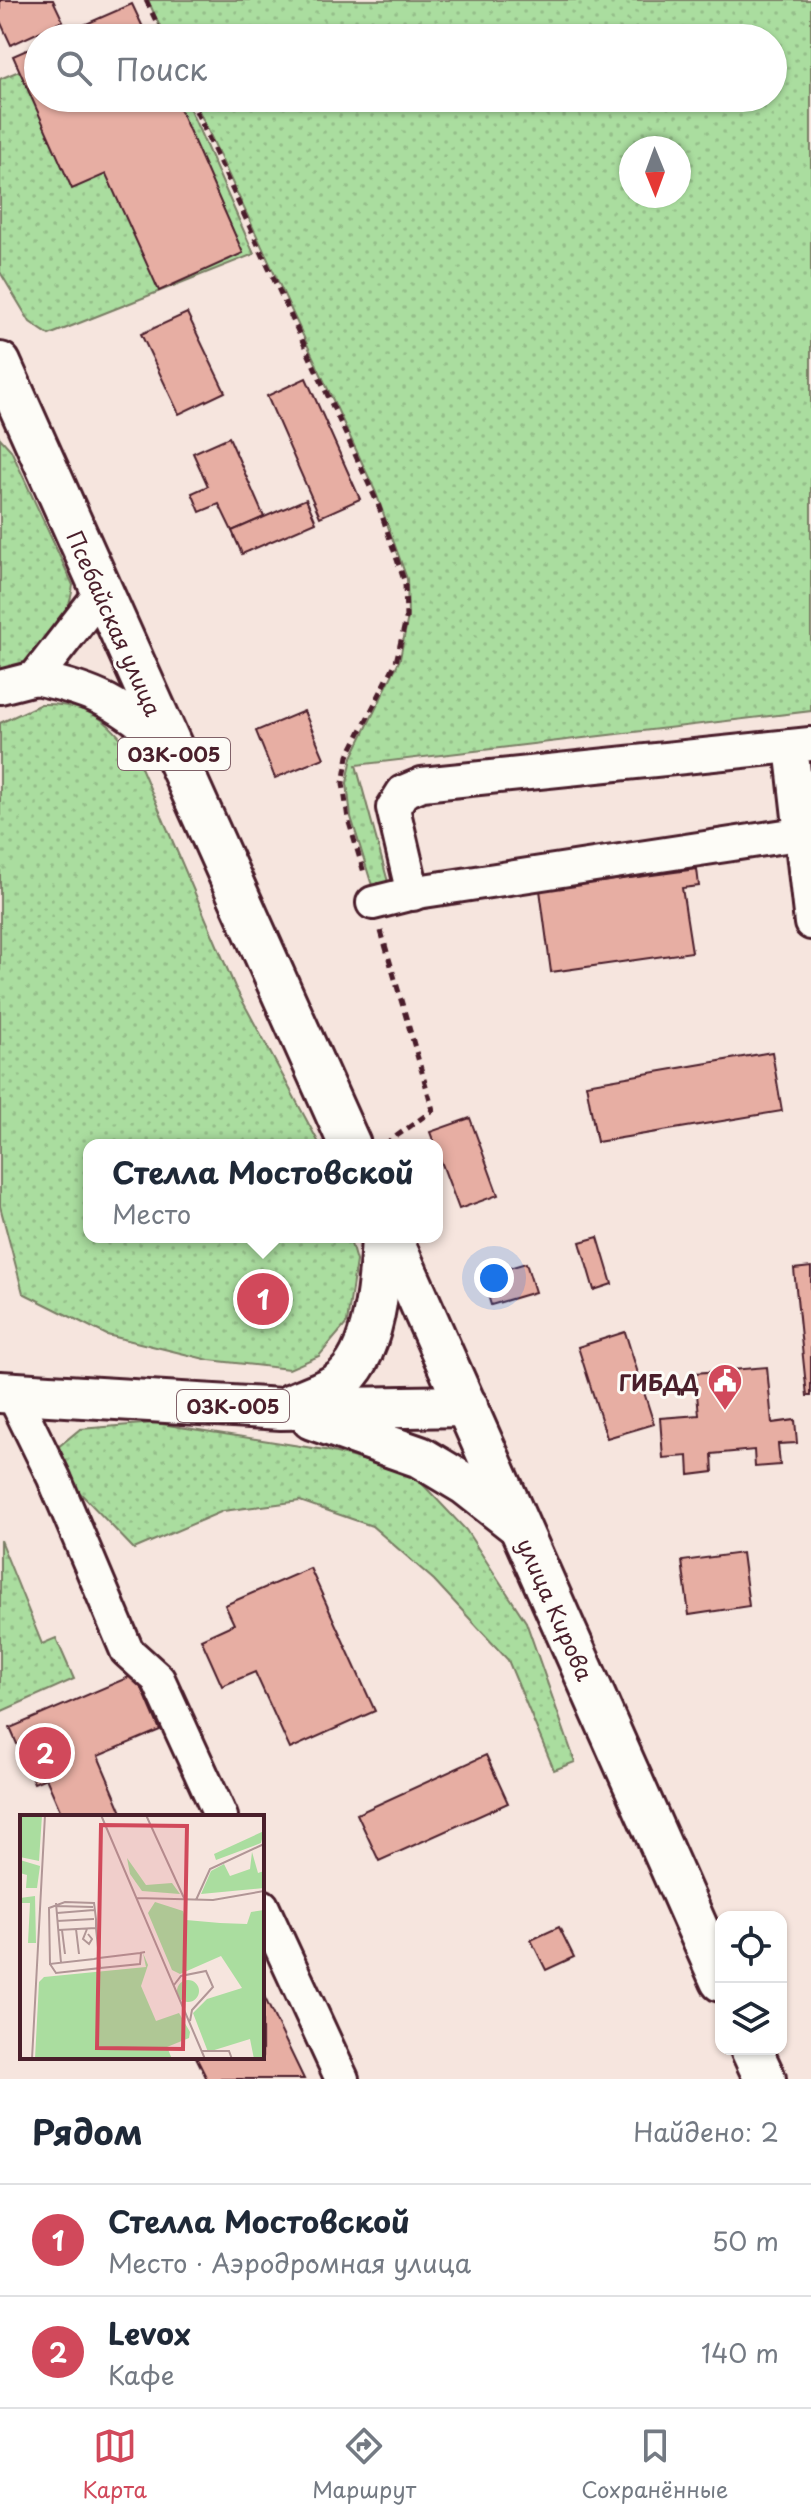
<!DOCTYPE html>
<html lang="ru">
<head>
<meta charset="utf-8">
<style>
	:root { --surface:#fff; --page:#f2f2f3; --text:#1f2937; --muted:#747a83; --line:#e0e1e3; --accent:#d1495b }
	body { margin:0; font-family:"Playpen Sans",sans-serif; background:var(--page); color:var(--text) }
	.controls { position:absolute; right:24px; bottom:24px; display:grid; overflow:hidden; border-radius:16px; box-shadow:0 2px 6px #0004 }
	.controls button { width:72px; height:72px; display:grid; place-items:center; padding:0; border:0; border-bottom:2px solid var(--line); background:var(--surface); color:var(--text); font:40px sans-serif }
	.compass { position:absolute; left:619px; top:136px; width:72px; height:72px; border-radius:50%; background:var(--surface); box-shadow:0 2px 6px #0004; rotate:179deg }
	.you { position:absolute; left:494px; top:1278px; width:28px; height:28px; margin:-20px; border:6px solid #fff; border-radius:50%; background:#1a73e8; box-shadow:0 0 0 12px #1a73e833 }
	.badge { display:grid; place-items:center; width:52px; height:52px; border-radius:50%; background:var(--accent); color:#fff; font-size:26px; font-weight:700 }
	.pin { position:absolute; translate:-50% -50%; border:4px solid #fff; box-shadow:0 2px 8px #0006 }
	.popup { position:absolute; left:83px; top:1139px; width:360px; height:104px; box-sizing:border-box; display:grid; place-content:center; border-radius:16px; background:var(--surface); filter:drop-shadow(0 2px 6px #0005); font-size:26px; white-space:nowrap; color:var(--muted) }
	.popup b { font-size:30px; color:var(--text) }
	.popup::after { content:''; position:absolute; left:50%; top:100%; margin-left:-16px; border:16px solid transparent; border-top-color:var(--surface) }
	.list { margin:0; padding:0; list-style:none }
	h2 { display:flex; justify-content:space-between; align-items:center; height:104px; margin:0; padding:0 32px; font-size:34px }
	h2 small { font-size:26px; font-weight:400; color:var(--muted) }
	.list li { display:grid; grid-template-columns:52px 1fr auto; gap:24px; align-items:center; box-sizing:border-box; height:112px; padding:0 32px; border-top:2px solid var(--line) }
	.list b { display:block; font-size:30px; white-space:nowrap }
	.list p { margin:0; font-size:26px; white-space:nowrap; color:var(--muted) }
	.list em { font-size:26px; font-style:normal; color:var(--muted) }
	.icon { flex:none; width:44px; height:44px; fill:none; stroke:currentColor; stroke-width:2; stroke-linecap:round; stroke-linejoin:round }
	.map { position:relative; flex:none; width:811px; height:2079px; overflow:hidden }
	.search { position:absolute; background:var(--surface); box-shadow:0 2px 6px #0004; left:24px; right:24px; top:24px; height:88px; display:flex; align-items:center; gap:20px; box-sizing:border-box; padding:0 28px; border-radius:44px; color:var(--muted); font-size:30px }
	.sheet { height:328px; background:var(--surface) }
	nav { display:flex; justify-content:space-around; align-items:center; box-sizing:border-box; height:112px; border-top:2px solid var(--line); background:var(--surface); font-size:22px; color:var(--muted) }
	nav a { display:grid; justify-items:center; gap:4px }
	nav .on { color:var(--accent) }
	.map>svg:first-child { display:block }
</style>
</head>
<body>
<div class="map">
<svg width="811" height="2079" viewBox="0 0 811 2079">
	<defs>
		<pattern id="grass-dots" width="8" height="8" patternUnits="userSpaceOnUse" patternTransform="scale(2)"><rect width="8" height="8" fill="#aadd9f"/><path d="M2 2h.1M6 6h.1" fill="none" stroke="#94bd89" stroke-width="1.8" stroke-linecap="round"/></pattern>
	</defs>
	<rect width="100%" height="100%" fill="#f6e5de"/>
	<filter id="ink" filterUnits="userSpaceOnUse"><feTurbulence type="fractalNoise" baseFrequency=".0125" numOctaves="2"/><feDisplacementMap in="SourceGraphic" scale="16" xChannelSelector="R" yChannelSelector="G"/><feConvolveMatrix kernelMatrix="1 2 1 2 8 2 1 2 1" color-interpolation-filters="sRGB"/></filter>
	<g filter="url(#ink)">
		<g fill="url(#grass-dots)" stroke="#7a7e65" stroke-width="2" fill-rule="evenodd">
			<path d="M148,0H811V711L356,765L391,893L373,889L351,817L347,783L352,757L400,659L408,616L407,579L376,493L193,98H773V38H165ZM631,148H679V196H631Z"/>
			<path d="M38,63V98H185L254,254L49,335L30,322L0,272V79Z"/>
			<path d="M0,438L11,450L73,585C68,628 41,661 0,676Z"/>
			<path d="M41,704C93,703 114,724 140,765L235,987L320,1145H89V1237H349L356,1261L347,1323L319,1356L289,1369L209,1360L107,1335L23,1293L0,1206V723Z"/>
			<path d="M155,1423L325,1450L412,1473L466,1530L526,1622L575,1762L554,1770L508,1660L434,1580L372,1526L300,1501L223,1511L134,1549L62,1474L57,1448L80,1429Z"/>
			<path d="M0,1540L42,1644L56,1638L74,1679L0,1712Z"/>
		</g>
		<g fill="#e7aea3" stroke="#4a1f2b" stroke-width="2">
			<path d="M0,0H53L63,21L11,45L0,21Z"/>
			<path d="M132,4L148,38H54Z"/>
			<path d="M38,45V98H175L243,253L159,291L106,174L72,189L13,56Z"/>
			<path d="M187,313L225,392L179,414L141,334Z"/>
			<path d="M306,378L360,499L320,517L267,396Z"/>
			<path d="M229,437L264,517L232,531L219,504L200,512L192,493L208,486L193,453Z"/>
			<path d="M306,499L316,522L242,554L232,531Z"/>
			<path d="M304,711L324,758L275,778L256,731Z"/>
			<path d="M697,869L699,886L682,888L692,952L551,972L540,890Z"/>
			<path d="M772,1052L782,1111L597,1142L586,1084Z"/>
			<path d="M470,1118L498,1195L459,1209L430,1132Z"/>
			<path d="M598,1237L612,1284L594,1290L580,1242Z"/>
			<path d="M526,1263L535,1292L491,1305L482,1276Z"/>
			<path d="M811,1267V1396H807L794,1269Z"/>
			<path d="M625,1332L654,1424L607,1438L578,1347Z"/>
			<path d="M767,1367L772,1423L795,1420L797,1443L778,1444L780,1465L755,1467L754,1450L712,1454L713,1472L689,1475L688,1456L663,1458L660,1418L699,1415L695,1373Z"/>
			<path d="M742,1553L749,1606L689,1615L682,1561Z"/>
			<path d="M310,1568L375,1711L290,1749L255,1672L222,1686L201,1639L234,1624L225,1605Z"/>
			<path d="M136,1674L160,1730L98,1756L124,1817H63L46,1778L34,1783L10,1728Z"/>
			<path d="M486,1755L508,1803L379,1861L357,1814Z"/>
			<path d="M559,1927L574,1957L546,1970L531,1940Z"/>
			<path d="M262,1992L304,2079H207L196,2057H262Z"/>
		</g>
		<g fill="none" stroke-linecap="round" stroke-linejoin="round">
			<defs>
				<g id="minor">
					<path d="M35,678C102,692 117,704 169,745"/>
					<path d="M0,687L35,678L101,593"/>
					<path d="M810,744L791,746L811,923"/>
					<path d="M413,894L393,808L403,792L422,784L791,746"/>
					<path d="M373,903L417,892L811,832"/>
					<path d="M12,1392L54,1478L127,1651L158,1679L221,1817"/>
					<path d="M262,1906L342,2079"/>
				</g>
				<g id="major">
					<path d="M0,363L350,1145"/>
					<path d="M391,1237L721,1981"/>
					<path d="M0,1392L281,1409L467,1406"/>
					<path d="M292,1404C306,1398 325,1392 338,1383C376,1357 380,1279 382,1237"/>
					<path d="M312,1419L420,1457L465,1484L516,1524"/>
					<path d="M751,2049L765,2079"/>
				</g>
			</defs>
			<use href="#minor" stroke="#4a1f2b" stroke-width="38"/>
			<use href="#major" stroke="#4a1f2b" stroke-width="46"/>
			<g stroke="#4a1f2b" stroke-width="5" stroke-dasharray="8 6" stroke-linecap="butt">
				<path d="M146,0L164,38"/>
				<path d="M190,98L378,504L405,583L406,619L396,662L348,756L343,783L348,819L365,876"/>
				<path d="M381,931L433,1110L384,1145"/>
			</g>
			<use href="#minor" stroke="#fdfcf7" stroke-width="32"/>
			<use href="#major" stroke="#fdfcf7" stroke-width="40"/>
		</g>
	</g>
	<defs>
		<symbol id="civic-pin" viewBox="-11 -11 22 30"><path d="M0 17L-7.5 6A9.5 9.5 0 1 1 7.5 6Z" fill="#d1495b" stroke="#fdfcf7"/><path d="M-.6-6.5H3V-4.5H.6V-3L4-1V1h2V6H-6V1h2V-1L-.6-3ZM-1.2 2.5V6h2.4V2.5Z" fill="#fff"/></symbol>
	</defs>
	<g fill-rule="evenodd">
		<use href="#civic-pin" x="705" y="1361" width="40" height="54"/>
	</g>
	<g text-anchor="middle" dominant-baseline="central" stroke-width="6" stroke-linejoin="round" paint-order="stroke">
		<g fill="#fdfcf7" stroke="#806168" stroke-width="2">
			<rect x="118" y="738" width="112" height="32" rx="6"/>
			<rect x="177" y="1390" width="112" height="32" rx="6"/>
		</g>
		<g font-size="20" font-weight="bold" fill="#4a1f2b">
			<text x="174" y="754">03К-005</text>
			<text x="233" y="1406">03К-005</text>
		</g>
		<g font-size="22" fill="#4a1f2b" stroke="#fdfcf7">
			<text transform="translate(115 623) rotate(66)">Псебайская улица</text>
			<text transform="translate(556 1609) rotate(66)">улица Кирова</text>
		</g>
		<g font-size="22" font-weight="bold" fill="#4a1f2b" stroke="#fdfcf7" text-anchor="end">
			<text x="699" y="1381">ГИБДД</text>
		</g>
	</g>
	<g transform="translate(20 1815)">
		<rect width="244" height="244" fill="#f6e5de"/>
		<path d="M0,0H22L19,46L0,42ZM244,16L241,28L196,45L194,39ZM232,37L238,58L244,56V73L181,79L191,56L204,49L210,61L230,54ZM107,43L126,70L152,68L160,79L122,76L110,59ZM0,45L20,51L17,73H6L7,60L0,58ZM15,81L16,128H8L10,88H0V83ZM135,87L163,96L166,105L200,108L227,109L231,97L244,95V244H234L230,224L188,237L173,198L187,184L222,173L201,141L160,159L152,155L128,98ZM123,138L128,150L121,171L136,206L159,198L170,217L169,223L147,232L152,244H15L19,167L24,162L126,152ZM157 176a11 11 0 1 1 22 0a11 11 0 1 1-22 0Z" fill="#aadd9f"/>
		<path fill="none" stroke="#b19696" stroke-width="2" d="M81,0L185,244M126,0L164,83M116,83L193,85L244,76M176,85L190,54L244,29M36,88L41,148M36,91L73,92M37,98L74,95M37,106L74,104M56,114L59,139M67,114L63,124L69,129L72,124L68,119M38,115L76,113M42,115L45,139M30,149L36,158L80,153L76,113V104L74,88L45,87L29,93L30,149L74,144L79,143L120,138L125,137M80,153L120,149L121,138M154,170L161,161L186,156L193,172L172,195L170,206M182,236H209L212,244M12,244L25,0"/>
		<path fill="#d1495b" fill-opacity="0.15" stroke="#d1495b" stroke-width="4" d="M81,10L167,11L163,234L77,233Z"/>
		<rect width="244" height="244" fill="none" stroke="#4a1f2b" stroke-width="4"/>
	</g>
</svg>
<div class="controls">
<button><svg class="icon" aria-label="locate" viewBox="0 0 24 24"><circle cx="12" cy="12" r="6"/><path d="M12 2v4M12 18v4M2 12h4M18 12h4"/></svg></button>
<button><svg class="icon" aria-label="layers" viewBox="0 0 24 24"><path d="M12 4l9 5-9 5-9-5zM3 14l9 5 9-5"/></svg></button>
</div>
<svg class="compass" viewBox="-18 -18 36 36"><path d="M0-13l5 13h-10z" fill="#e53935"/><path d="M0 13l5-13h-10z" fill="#747a83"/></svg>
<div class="you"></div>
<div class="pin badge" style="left:263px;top:1299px">1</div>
<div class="popup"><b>Стелла Мостовской</b>Место</div>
<div class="pin badge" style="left:45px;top:1753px">2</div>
<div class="search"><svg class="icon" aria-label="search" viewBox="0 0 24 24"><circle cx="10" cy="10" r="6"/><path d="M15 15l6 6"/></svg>Поиск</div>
</div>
<section class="sheet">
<h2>Рядом<small>Найдено: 2</small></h2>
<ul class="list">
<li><span class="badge">1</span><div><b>Стелла Мостовской</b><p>Место · Аэродромная улица</p></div><em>50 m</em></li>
<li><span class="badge">2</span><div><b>Levox</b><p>Кафе</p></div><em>140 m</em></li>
</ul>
</section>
<nav>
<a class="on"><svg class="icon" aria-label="map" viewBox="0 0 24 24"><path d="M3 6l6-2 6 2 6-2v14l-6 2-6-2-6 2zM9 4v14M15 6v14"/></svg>Карта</a>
<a><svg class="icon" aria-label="directions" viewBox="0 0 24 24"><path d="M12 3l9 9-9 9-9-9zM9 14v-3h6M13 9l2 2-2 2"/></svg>Маршрут</a>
<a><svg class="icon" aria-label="saved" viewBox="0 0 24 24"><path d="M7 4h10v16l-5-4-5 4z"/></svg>Сохранённые</a>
</nav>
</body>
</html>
